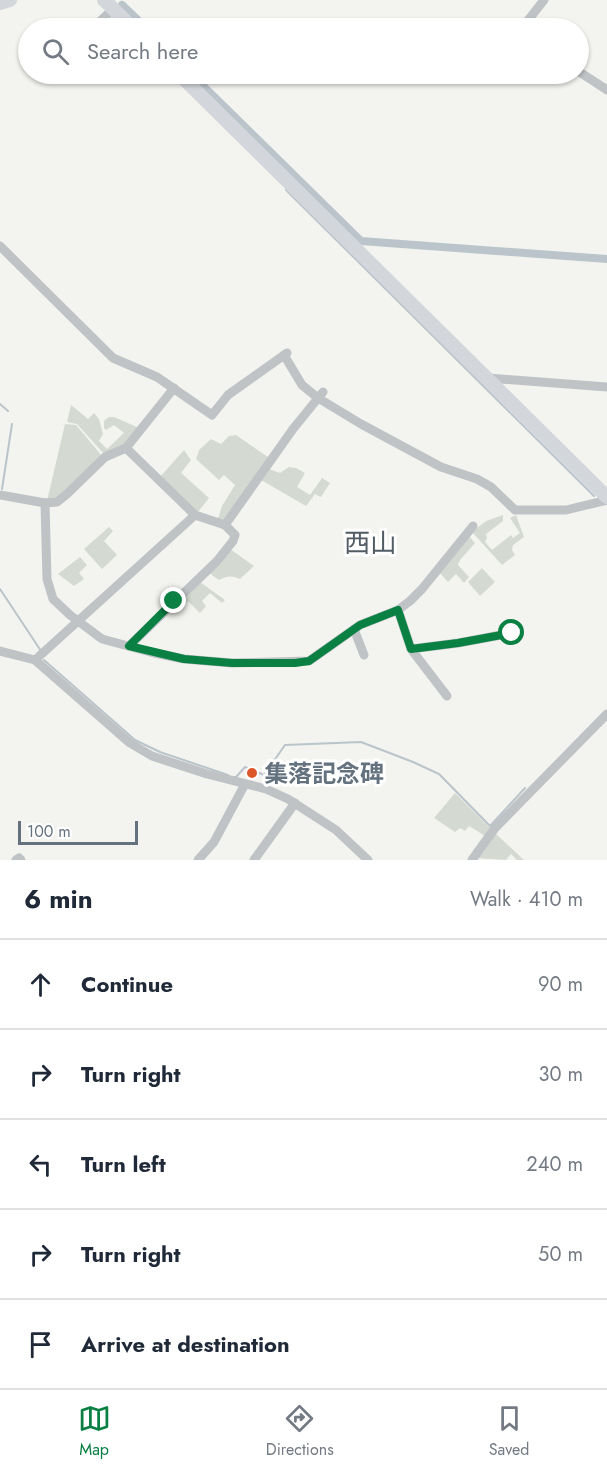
<!DOCTYPE html>
<html lang="en">
<head>
<meta charset="utf-8">
<style>
	:root { --surface:#fff; --page:#f6f6f7; --text:#1f2937; --muted:#747a83; --line:#e0e1e3; --accent:#0b8043 }
	body { margin:0; font-family:Jost,"Noto Sans JP",sans-serif; background:var(--page); color:var(--text) }
	.scale { position:absolute; left:18px; bottom:15px; width:120px; box-sizing:border-box; padding-left:6px; border:3px solid #64727f; border-top:0; font-size:16px; line-height:21px; white-space:nowrap; color:#64727f; -webkit-text-stroke:4px #fff; paint-order:stroke }
	.stop { position:absolute; width:18px; height:18px; margin:-14px; border:4px solid #0b8043; border-radius:50%; background:#fff }
	.stop.end { background:#0b8043; border-color:#fff; box-shadow:0 2px 6px #0008 }
	.list { margin:0; padding:0; list-style:none }
	h2 { display:flex; justify-content:space-between; align-items:center; height:78px; margin:0; padding:0 24px; font-size:26px }
	h2 small { font-size:20px; font-weight:400; color:var(--muted) }
	.list li { display:grid; grid-template-columns:39px 1fr auto; gap:18px; align-items:center; box-sizing:border-box; height:90px; padding:0 24px; border-top:2px solid var(--line) }
	.list b { display:block; font-size:22px; white-space:nowrap }
	.list em { font-size:20px; font-style:normal; color:var(--muted) }
	.icon { flex:none; width:33px; height:33px; fill:none; stroke:currentColor; stroke-width:2; stroke-linecap:round; stroke-linejoin:round }
	.map { position:relative; flex:none; width:607px; height:860px; overflow:hidden }
	.search { position:absolute; background:var(--surface); box-shadow:0 2px 4px #0004; left:18px; right:18px; top:18px; height:66px; display:flex; align-items:center; gap:15px; box-sizing:border-box; padding:0 21px; border-radius:33px; color:var(--muted); font-size:22px }
	.sheet { height:528px; background:var(--surface) }
	nav { display:flex; justify-content:space-around; align-items:center; box-sizing:border-box; height:84px; border-top:2px solid var(--line); background:var(--surface); font-size:16px; color:var(--muted) }
	nav a { display:grid; justify-items:center; gap:3px }
	nav .on { color:var(--accent) }
	.map>svg:first-child { display:block }
</style>
</head>
<body>
<div class="map">
<svg width="607" height="860" viewBox="0 0 607 860">
	<rect width="100%" height="100%" fill="#f3f4ef"/>
	<g fill="#d4dad1">
		<path d="M71,405L88,419L94,413L99,419L103,434L99,441L107,449L124,433L114,425L106,430L104,428V421L109,417H114L139,428L126,446L104,454L77,424L67,422Z"/>
		<path d="M65,424L76,425L102,456L66,493L47,501Z"/>
		<path d="M236,435L268,457L224,522L218,519L222,506L235,485L224,475L219,480L196,459L199,450L211,439L221,444L229,436Z"/>
		<path d="M184,450L191,460L181,473L209,498L198,512L160,477Z"/>
		<path d="M289,467L296,468L305,473L297,487L310,495L322,478L330,483L321,497L315,494L306,506L261,480L269,469L280,473Z"/>
		<path d="M503,515V521L486,534L487,538L485,542L492,550L511,535L513,538L520,533L510,518L516,515L524,537L513,545L512,550L515,555L502,565L472,532L486,521Z"/>
		<path d="M109,527L113,531L104,541L117,555L102,569L84,549Z"/>
		<path d="M468,535L475,543L460,560L458,565L469,577L464,583L456,574L448,582L439,572Z"/>
		<path d="M230,549L254,566L240,579C232,575 226,576 219,580L209,573Z"/>
		<path d="M80,557L87,565L79,573L84,579L74,586L58,574Z"/>
		<path d="M482,568L495,582L480,596L468,582Z"/>
		<path d="M200,582L225,600L222,603L210,593L202,601L206,606L200,613L188,601L179,611L174,605Z"/>
		<path d="M455,793L491,829L485,836L469,826L465,831L460,828L455,832L434,818Z"/>
		<path d="M495,833L524,860H517L511,854L506,860L476,858Z"/>
	</g>
	<g fill="none" stroke-linecap="round" stroke-linejoin="round">
		<g stroke="#bac4ca" stroke-width="2">
			<path d="M286,190L594,496"/>
			<path d="M0,404L8,411"/>
			<path d="M2,489L12,424"/>
			<path d="M0,589L41,651"/>
			<path d="M44,660L135,740L160,752L228,775"/>
			<path d="M234,777H236L245,767L264,775L285,745L361,742L413,762L439,774L490,826L525,788"/>
		</g>
		<g stroke="#bac4ca" stroke-width="8">
			<path d="M122,5L146,28"/>
			<path d="M191,74L361,241L607,259"/>
		</g>
		<g stroke="#bfc3c6" stroke-width="9">
			<path d="M93,28L113,9"/>
			<path d="M522,28L544,0"/>
			<path d="M578,71L607,90"/>
			<path d="M0,246L113,358L157,377L212,415L228,395L287,353"/>
			<path d="M284,355L302,385L318,398L361,424L441,467L477,479L491,487L515,510H566L607,500"/>
			<path d="M488,378L607,387"/>
			<path d="M126,448L195,515L225,525L235,535L233,541L217,561L129,646"/>
			<path d="M0,495L45,503L57,502L67,494L105,457L126,448L174,388"/>
			<path d="M45,503L47,579L53,599L70,615L102,639L154,653L184,659L232,663L309,661L360,625L398,610L410,601L422,589L473,526"/>
			<path d="M225,525L293,429L323,392"/>
			<path d="M398,610L411,649L447,696"/>
			<path d="M354,629L364,655"/>
			<path d="M411,649L458,643L512,633"/>
			<path d="M0,651L35,660L130,743L152,756L207,774L266,789L288,799L336,830L368,860"/>
			<path d="M35,660L195,515"/>
			<path d="M16,860L19,858L21,860"/>
			<path d="M198,860L214,842L245,784"/>
			<path d="M254,860L295,803"/>
			<path d="M472,860L495,828L607,714"/>
		</g>
		<g stroke="#d3d7db" stroke-width="14">
			<path d="M104,0L133,28"/>
			<path d="M0,3L10,0"/>
			<path d="M179,74L607,497"/>
		</g>
	</g>
	<g fill="none" stroke-linecap="round" stroke-linejoin="round">
		<path stroke="#0b8043" stroke-width="8" d="M174,601L129,646L184,659L232,663H295L309,661L360,625L398,610L411,649L458,643L512,633"/>
	</g>
	<circle fill="#db5728" stroke="#fff" stroke-width="2" cx="252" cy="773" r="6"/>
	<g text-anchor="middle" dominant-baseline="central" stroke-width="6" stroke-linejoin="round" paint-order="stroke">
		<g font-size="24" font-weight="bold" fill="#64727f" stroke="#fff" text-anchor="start">
			<text x="264" y="773">集落記念碑</text>
		</g>
		<g font-size="26" fill="#515c65" stroke="#fff">
			<text x="370" y="543">西山</text>
		</g>
	</g>
</svg>
<div class="scale">100 m</div>
<div class="stop" style="left:512px;top:633px"></div>
<div class="stop end" style="left:174px;top:601px"></div>
<div class="search"><svg class="icon" aria-label="search" viewBox="0 0 24 24"><circle cx="10" cy="10" r="6"/><path d="M15 15l6 6"/></svg>Search here</div>
</div>
<section class="sheet">
<h2>6 min<small>Walk · 410 m</small></h2>
<ul class="list">
<li><svg class="icon" aria-label="ahead" viewBox="0 0 24 24"><path d="M12 20V5M6 11l6-6 6 6"/></svg><div><b>Continue</b></div><em>90 m</em></li>
<li><svg class="icon" aria-label="right" viewBox="0 0 24 24"><path d="M7 20v-9h11M14 6l5 5-5 5"/></svg><div><b>Turn right</b></div><em>30 m</em></li>
<li><svg class="icon" aria-label="left" viewBox="0 0 24 24"><path d="M17 20v-9H6M10 6l-5 5 5 5"/></svg><div><b>Turn left</b></div><em>240 m</em></li>
<li><svg class="icon" aria-label="right" viewBox="0 0 24 24"><path d="M7 20v-9h11M14 6l5 5-5 5"/></svg><div><b>Turn right</b></div><em>50 m</em></li>
<li><svg class="icon" aria-label="arrive" viewBox="0 0 24 24"><path d="M6 21V4h12l-3 4 3 4H6"/></svg><div><b>Arrive at destination</b></div></li>
</ul>
</section>
<nav>
<a class="on"><svg class="icon" aria-label="map" viewBox="0 0 24 24"><path d="M3 6l6-2 6 2 6-2v14l-6 2-6-2-6 2zM9 4v14M15 6v14"/></svg>Map</a>
<a><svg class="icon" aria-label="directions" viewBox="0 0 24 24"><path d="M12 3l9 9-9 9-9-9zM9 14v-3h6M13 9l2 2-2 2"/></svg>Directions</a>
<a><svg class="icon" aria-label="saved" viewBox="0 0 24 24"><path d="M7 4h10v16l-5-4-5 4z"/></svg>Saved</a>
</nav>
</body>
</html>
